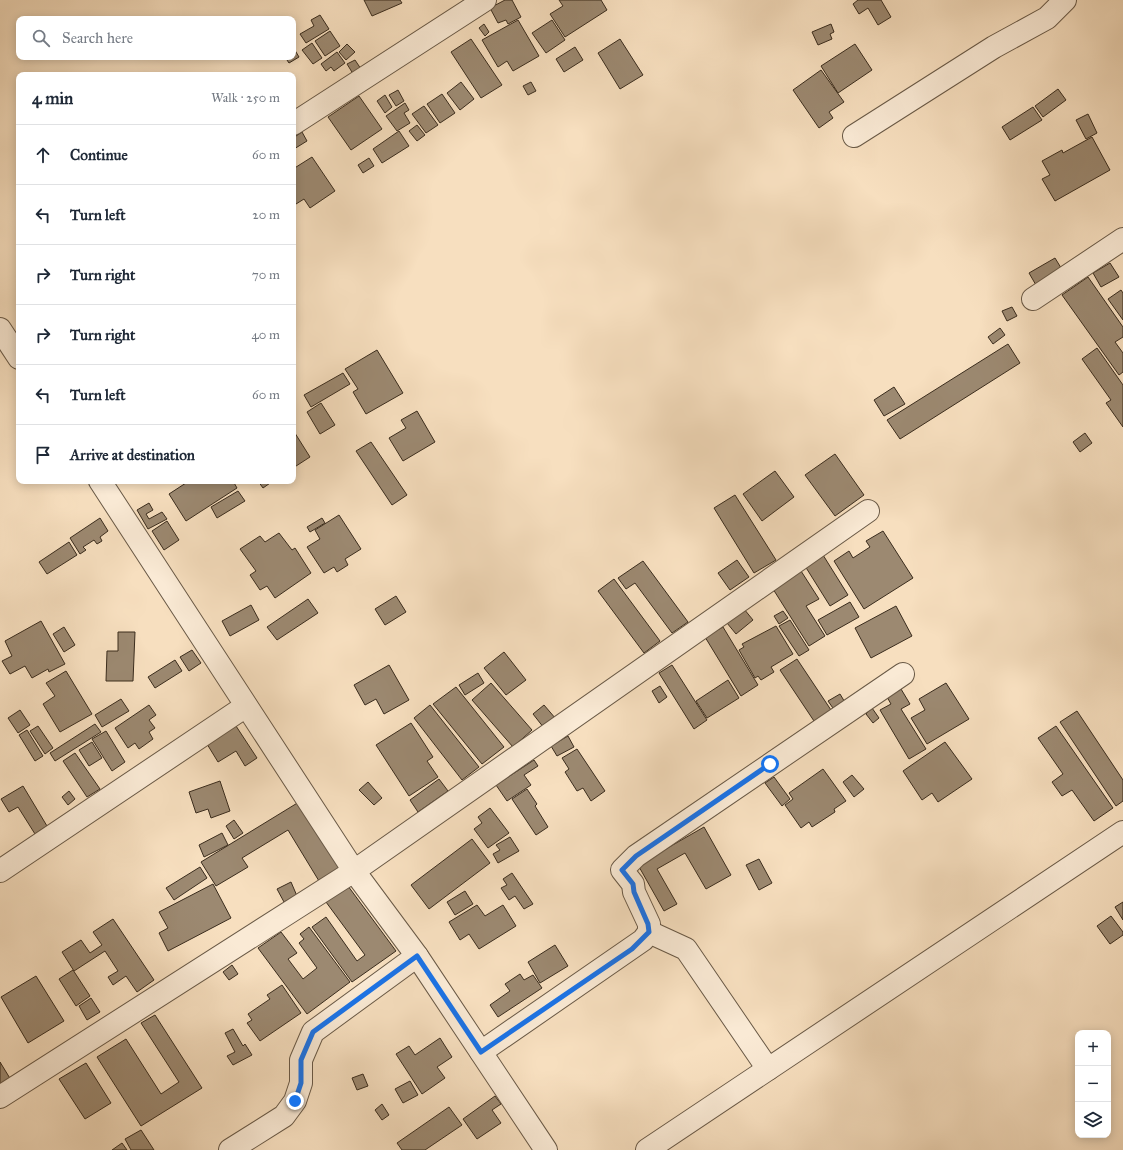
<!DOCTYPE html>
<html lang="en">
<head>
<meta charset="utf-8">
<style>
	:root { --surface:#fff; --page:#f2f2f3; --text:#1f2937; --muted:#747a83; --line:#e0e1e3 }
	body { margin:0; font-family:"IM FELL Great Primer",serif; background:var(--page); color:var(--text) }
	.controls { position:absolute; right:12px; bottom:12px; display:grid; overflow:hidden; border-radius:8px; box-shadow:0 2px 10px #0003 }
	.controls button { width:36px; height:36px; display:grid; place-items:center; padding:0; border:0; border-bottom:1px solid var(--line); background:var(--surface); color:var(--text); font:20px sans-serif }
	.stop { position:absolute; width:12px; height:12px; margin:-9px; border:3px solid #1a73e8; border-radius:50%; background:#fff }
	.stop.end { background:#1a73e8; border-color:#fff; box-shadow:0 1px 4px #0008 }
	.list { margin:0; padding:0; list-style:none }
	h2 { display:flex; justify-content:space-between; align-items:center; height:52px; margin:0; padding:0 16px; font-size:17px }
	h2 small { font-size:13px; font-weight:400; color:var(--muted) }
	.list li { display:grid; grid-template-columns:26px 1fr auto; gap:12px; align-items:center; box-sizing:border-box; height:60px; padding:0 16px; border-top:1px solid var(--line) }
	.list b { display:block; font-size:15px; white-space:nowrap }
	.list em { font-size:13px; font-style:normal; color:var(--muted) }
	.icon { flex:none; width:22px; height:22px; fill:none; stroke:currentColor; stroke-width:2; stroke-linecap:round; stroke-linejoin:round }
	.map { position:relative; flex:none; width:1123px; height:1150px; overflow:hidden }
	.search { position:absolute; background:var(--surface); box-shadow:0 2px 10px #0003; left:16px; top:16px; width:280px; height:44px; display:flex; align-items:center; gap:10px; box-sizing:border-box; padding:0 14px; border-radius:8px; color:var(--muted); font-size:15px }
	.panel { position:absolute; background:var(--surface); box-shadow:0 2px 10px #0003; left:16px; top:72px; width:280px; height:412px; border-radius:8px }
	.map>svg:first-child { display:block }
</style>
</head>
<body>
<div class="map">
<svg width="1123" height="1150" viewBox="0 0 1123 1150">
	<rect width="100%" height="100%" fill="#f7dfbf"/>
	<filter id="stains"><feTurbulence type="fractalNoise" baseFrequency=".005" numOctaves="4"/><feColorMatrix values="0 0 0 0 .2 0 0 0 0 .09 0 0 0 0 .02 0 0 0 .5 -.17"/></filter>
	<radialGradient id="worn" r=".72"><stop offset=".6" stop-color="#630" stop-opacity="0"/><stop offset="1" stop-color="#630" stop-opacity=".3"/></radialGradient>
	<g fill="#9c8971" stroke="#3a2c1d">
		<path d="M364,0H400L402,3L372,16Z"/>
		<path d="M505,0H512L521,17L508,24L506,20L498,23L490,8Z"/>
		<path d="M559,0H601L607,10L565,37L550,14L563,6Z"/>
		<path d="M858,0H881L891,17L878,25L868,8L859,14L853,4Z"/>
		<path d="M320,15L329,29L306,43L300,34L314,26L311,20Z"/>
		<path d="M518,20L539,56L513,71L507,61L498,67L482,40Z"/>
		<path d="M552,20L565,40L546,53L532,33Z"/>
		<path d="M484,24L489,32L485,36L479,28Z"/>
		<path d="M831,24L834,32L830,34L832,39L818,45L812,32Z"/>
		<path d="M330,31L340,46L325,56L315,41Z"/>
		<path d="M471,39L502,85L481,98L451,52Z"/>
		<path d="M620,39L643,75L620,89L598,53Z"/>
		<path d="M312,43L322,58L313,64L302,50Z"/>
		<path d="M347,44L355,52L346,60L339,52Z"/>
		<path d="M855,44L872,70L838,93L821,66Z"/>
		<path d="M293,47L299,57L289,63L285,57H293Z"/>
		<path d="M575,47L583,60L564,72L556,59Z"/>
		<path d="M337,52L345,63L334,71L331,67L326,71L321,64Z"/>
		<path d="M355,60L363,72L355,77L347,64Z"/>
		<path d="M821,70L844,102L829,112L833,118L819,128L793,90Z"/>
		<path d="M461,82L474,99L460,110L447,93Z"/>
		<path d="M531,82L536,91L528,95L523,86Z"/>
		<path d="M1058,89L1066,100L1043,117L1035,106Z"/>
		<path d="M398,90L404,101L396,106L389,95Z"/>
		<path d="M442,94L455,113L440,123L427,104Z"/>
		<path d="M385,95L392,107L385,113L377,101Z"/>
		<path d="M359,96L382,129L351,150L328,117Z"/>
		<path d="M405,103L409,110L404,113L410,123L397,131L386,116Z"/>
		<path d="M424,106L438,125L426,133L412,114Z"/>
		<path d="M1033,107L1042,120L1010,140L1002,127Z"/>
		<path d="M1088,114L1097,133L1086,139L1076,120Z"/>
		<path d="M417,125L425,135L417,141L409,131Z"/>
		<path d="M399,131L409,146L382,163L373,149Z"/>
		<path d="M302,132L307,141L294,149L293,138Z"/>
		<path d="M1092,137L1110,170L1055,201L1042,179L1050,175L1042,161L1062,150L1063,153Z"/>
		<path d="M312,157L335,191L310,208L304,199L296,204L293,199V182L295,181L293,178V169Z"/>
		<path d="M369,158L374,166L363,173L358,165Z"/>
		<path d="M1055,258L1066,276L1040,292L1029,273Z"/>
		<path d="M1110,263L1119,277L1101,287L1093,273Z"/>
		<path d="M1088,277L1123,327V337L1115,342L1123,353V372L1119,375L1062,295Z"/>
		<path d="M1121,290L1123,293V320L1108,299Z"/>
		<path d="M1012,307L1017,316L1007,321L1002,311Z"/>
		<path d="M1000,328L1005,335L993,344L988,337Z"/>
		<path d="M1008,344L1020,363L900,439L887,420Z"/>
		<path d="M1097,348L1123,385V427L1106,403L1111,400L1082,359Z"/>
		<path d="M377,350L403,393L366,414L353,392L358,389L345,369Z"/>
		<path d="M343,373L350,384L311,407L304,395Z"/>
		<path d="M894,387L905,404L884,416L874,400Z"/>
		<path d="M321,403L335,425L320,434L307,412Z"/>
		<path d="M417,411L435,442L403,461L389,438L406,428L401,420Z"/>
		<path d="M293,430L310,457L293,468Z"/>
		<path d="M1085,433L1092,443L1080,452L1073,442Z"/>
		<path d="M371,442L407,495L392,505L356,451Z"/>
		<path d="M835,454L864,495L835,516L805,475Z"/>
		<path d="M775,471L794,497L762,521L743,494Z"/>
		<path d="M189,481H233L237,488L186,521L169,494Z"/>
		<path d="M258,481H273L263,488Z"/>
		<path d="M238,491L245,501L217,518L211,507Z"/>
		<path d="M735,495L776,560L754,573L714,508Z"/>
		<path d="M149,503L153,510L146,514L149,519L162,512L167,519L148,529L137,510Z"/>
		<path d="M339,515L361,549L345,559L348,565L337,572L334,567L324,573L307,547L320,539L315,530Z"/>
		<path d="M100,518L108,531L100,537L102,541L97,544L94,540L83,547L86,550L80,554L70,538Z"/>
		<path d="M322,518L325,523L310,532L307,527Z"/>
		<path d="M167,521L179,540L164,550L152,531Z"/>
		<path d="M883,531L913,578L864,609L834,561L849,551L853,558L870,547L866,541Z"/>
		<path d="M279,533L292,550L295,548L311,573L275,598L267,586L260,590L250,575L256,571L240,549L260,536L265,542Z"/>
		<path d="M69,542L77,555L47,574L39,562Z"/>
		<path d="M823,555L848,595L830,606L805,566Z"/>
		<path d="M737,560L749,577L730,590L718,573Z"/>
		<path d="M643,561L688,622L672,633L635,583L626,589L618,578Z"/>
		<path d="M801,571L819,599L806,606L825,636L809,646L773,589Z"/>
		<path d="M614,579L660,641L644,653L598,591Z"/>
		<path d="M396,596L406,612L385,625L375,609Z"/>
		<path d="M308,599L318,613L277,640L267,627Z"/>
		<path d="M850,602L859,617L827,635L818,620Z"/>
		<path d="M251,605L259,620L230,636L222,621Z"/>
		<path d="M896,606L912,636L871,658L855,628Z"/>
		<path d="M744,609L753,620L736,634L727,623Z"/>
		<path d="M783,611L788,618L779,624L774,616Z"/>
		<path d="M790,620L809,650L799,656L779,626Z"/>
		<path d="M41,621L65,664L49,672L48,669L32,678L25,666L10,674L2,661L12,656L5,641Z"/>
		<path d="M776,626L793,654L771,667L774,672L761,680L758,676L755,678L739,650L744,647L742,644Z"/>
		<path d="M64,627L75,645L64,652L53,634Z"/>
		<path d="M723,627L758,685L741,696L705,637Z"/>
		<path d="M118,632H135L133,681H106L107,651H118Z"/>
		<path d="M192,650L201,663L189,671L180,657Z"/>
		<path d="M504,652L526,680L506,695L484,668Z"/>
		<path d="M797,659L833,713L816,724L780,670Z"/>
		<path d="M175,660L182,671L155,688L148,677Z"/>
		<path d="M389,665L409,700L384,714L376,699L365,705L354,685Z"/>
		<path d="M672,665L707,720L694,729L659,673Z"/>
		<path d="M66,671L92,714L60,732L43,704L55,696L46,683Z"/>
		<path d="M478,673L484,683L465,695L459,685Z"/>
		<path d="M728,680L739,698L707,718L696,701Z"/>
		<path d="M491,683L532,730L513,747L472,700Z"/>
		<path d="M946,683L969,719L927,744L911,718L925,710L919,699Z"/>
		<path d="M660,686L667,697L659,703L652,691Z"/>
		<path d="M456,687L504,747L482,764L433,704Z"/>
		<path d="M901,689L910,704L901,709L926,749L909,759L880,710L891,704L887,697Z"/>
		<path d="M840,694L846,704L835,711L828,701Z"/>
		<path d="M121,699L129,711L102,727L95,715Z"/>
		<path d="M149,705L156,715L149,720L155,728L149,732L153,739L139,749L135,743L128,748L115,728Z"/>
		<path d="M430,705L479,767L462,780L414,718Z"/>
		<path d="M544,705L556,719L544,728L533,714Z"/>
		<path d="M872,708L879,718L873,723L866,714Z"/>
		<path d="M20,710L30,725L18,733L8,718Z"/>
		<path d="M1077,711L1123,780V801L1116,806L1060,722Z"/>
		<path d="M411,723L433,757L427,761L438,777L409,796L376,745Z"/>
		<path d="M95,724L101,732L55,761L50,753Z"/>
		<path d="M38,726L53,748L45,754L30,731Z"/>
		<path d="M236,726L257,758L245,766L236,751L218,762L207,744Z"/>
		<path d="M1056,726L1113,808L1094,821L1072,790L1062,796L1052,782L1063,774L1038,738Z"/>
		<path d="M27,730L43,756L35,761L19,735Z"/>
		<path d="M106,731L125,762L112,771L92,739Z"/>
		<path d="M568,736L574,747L557,756L551,746Z"/>
		<path d="M92,742L102,758L89,766L79,750Z"/>
		<path d="M945,742L972,779L938,802L932,793L922,800L903,771Z"/>
		<path d="M577,749L605,791L591,801L583,788L577,791L565,772L569,769L562,758Z"/>
		<path d="M75,753L100,789L87,797L63,761Z"/>
		<path d="M534,760L538,766L524,775L531,785L507,801L496,785Z"/>
		<path d="M823,769L846,801L834,809L835,812L812,827L809,822L801,828L785,805L793,799L789,793Z"/>
		<path d="M852,775L864,789L854,797L843,782Z"/>
		<path d="M774,777L790,799L782,806L765,783Z"/>
		<path d="M439,779L448,791L418,812L410,800Z"/>
		<path d="M220,781L230,811L211,818L208,809L196,813L189,792Z"/>
		<path d="M368,782L382,798L374,805L359,790Z"/>
		<path d="M23,786L47,826L35,834L18,807L9,812L1,799Z"/>
		<path d="M527,789L537,804L535,806L548,827L536,835L512,799Z"/>
		<path d="M69,791L75,799L68,805L62,797Z"/>
		<path d="M299,802L340,868L319,881L288,830L242,858L248,867L216,886L201,862Z"/>
		<path d="M490,808L509,833L488,848L474,829L482,823L478,817Z"/>
		<path d="M234,820L243,833L234,839L226,826Z"/>
		<path d="M704,827L731,875L706,889L685,853L657,869L677,904L664,911L638,865Z"/>
		<path d="M222,833L228,845L204,857L199,845Z"/>
		<path d="M510,837L519,851L498,863L493,854L500,850L496,845Z"/>
		<path d="M472,839L490,863L429,909L411,885Z"/>
		<path d="M759,859L772,883L759,890L746,865Z"/>
		<path d="M200,867L207,878L174,900L166,888Z"/>
		<path d="M512,873L533,904L524,909L515,896L509,900L501,888L507,885L503,879Z"/>
		<path d="M291,882L297,896L284,902L277,889Z"/>
		<path d="M213,884L231,918L168,951L159,933L168,928L159,912Z"/>
		<path d="M348,886L396,951L352,982L312,927L326,917L357,961L365,955L326,902Z"/>
		<path d="M465,891L473,904L455,915L447,902Z"/>
		<path d="M1123,902V920L1115,907Z"/>
		<path d="M477,905L485,916L503,905L516,926L479,949L469,934L460,940L449,922Z"/>
		<path d="M1111,916L1123,932V935L1110,944L1097,926Z"/>
		<path d="M113,919L154,980L137,992L126,976L113,985L108,977L118,971L105,951L74,971L62,952L81,940L90,953L102,945L93,932Z"/>
		<path d="M309,927L350,982L307,1014L258,948L281,932L297,953L288,959L303,979L317,968L299,943L304,939L300,934Z"/>
		<path d="M555,945L568,966L540,983L528,962Z"/>
		<path d="M232,965L238,974L229,980L223,972Z"/>
		<path d="M73,970L90,996L76,1006L59,979Z"/>
		<path d="M520,974L524,980L533,975L542,988L498,1017L490,1005L510,991L505,984Z"/>
		<path d="M36,976L64,1021L28,1043L1,997Z"/>
		<path d="M282,985L301,1013L260,1041L247,1023L252,1020L248,1014L270,999L267,995Z"/>
		<path d="M91,998L100,1012L87,1020L79,1006Z"/>
		<path d="M155,1015L202,1088L141,1126L97,1057L126,1039L161,1094L179,1082L141,1023Z"/>
		<path d="M233,1029L243,1046L245,1044L252,1055L233,1065L227,1056L235,1052L225,1033Z"/>
		<path d="M440,1038L452,1057L437,1067L445,1078L422,1094L396,1054L409,1046L415,1055Z"/>
		<path d="M0,1062L11,1080L0,1087Z"/>
		<path d="M86,1063L111,1103L85,1119L59,1079Z"/>
		<path d="M363,1074L368,1086L357,1090L352,1078Z"/>
		<path d="M410,1081L418,1095L403,1103L395,1089Z"/>
		<path d="M495,1096L501,1104L492,1110L501,1123L477,1139L463,1119Z"/>
		<path d="M382,1104L389,1115L382,1120L375,1110Z"/>
		<path d="M449,1107L462,1125L425,1150H402L397,1143Z"/>
		<path d="M141,1130L154,1150H131L125,1139Z"/>
		<path d="M122,1143L127,1150H112Z"/>
	</g>
	<g fill="none" stroke-linecap="round" stroke-linejoin="round">
		<defs>
			<g id="minor">
				<path d="M293,124L485,0"/>
				<path d="M854,136L994,47L1047,18L1065,0"/>
				<path d="M1033,299L1123,239"/>
				<path d="M0,329L19,358"/>
				<path d="M100,481L354,871L417,956L546,1150"/>
				<path d="M0,871L246,706"/>
				<path d="M649,932L686,949L768,1069"/>
				<path d="M481,1052L643,940L649,932V924L634,892L633,884L622,870L636,856L903,674"/>
				<path d="M0,1097L354,871L868,511"/>
				<path d="M230,1150L284,1116L295,1101L301,1083V1060L313,1032L417,956"/>
				<path d="M647,1150L1123,832"/>
			</g>
		</defs>
		<use href="#minor" stroke="#695946" stroke-width="24"/>
		<use href="#minor" stroke="#faead5" stroke-width="22"/>
	</g>
	<g fill="none" stroke-linecap="round" stroke-linejoin="round">
		<path stroke="#1a73e8" stroke-width="5" d="M295,1101L301,1083V1060L313,1032L417,956L481,1052L632,949L649,932L648,924L634,892L633,884L622,870L636,856L770,764"/>
	</g>
	<rect width="100%" height="100%" filter="url(#stains)"/>
	<rect width="100%" height="100%" fill="url(#worn)"/>
</svg>
<div class="controls">
<button>+</button>
<button>−</button>
<button><svg class="icon" aria-label="layers" viewBox="0 0 24 24"><path d="M12 4l9 5-9 5-9-5zM3 14l9 5 9-5"/></svg></button>
</div>
<div class="stop" style="left:770px;top:764px"></div>
<div class="stop end" style="left:295px;top:1101px"></div>
<div class="search"><svg class="icon" aria-label="search" viewBox="0 0 24 24"><circle cx="10" cy="10" r="6"/><path d="M15 15l6 6"/></svg>Search here</div>
<section class="panel">
<h2>4 min<small>Walk · 250 m</small></h2>
<ul class="list">
<li><svg class="icon" aria-label="ahead" viewBox="0 0 24 24"><path d="M12 20V5M6 11l6-6 6 6"/></svg><div><b>Continue</b></div><em>60 m</em></li>
<li><svg class="icon" aria-label="left" viewBox="0 0 24 24"><path d="M17 20v-9H6M10 6l-5 5 5 5"/></svg><div><b>Turn left</b></div><em>20 m</em></li>
<li><svg class="icon" aria-label="right" viewBox="0 0 24 24"><path d="M7 20v-9h11M14 6l5 5-5 5"/></svg><div><b>Turn right</b></div><em>70 m</em></li>
<li><svg class="icon" aria-label="right" viewBox="0 0 24 24"><path d="M7 20v-9h11M14 6l5 5-5 5"/></svg><div><b>Turn right</b></div><em>40 m</em></li>
<li><svg class="icon" aria-label="left" viewBox="0 0 24 24"><path d="M17 20v-9H6M10 6l-5 5 5 5"/></svg><div><b>Turn left</b></div><em>60 m</em></li>
<li><svg class="icon" aria-label="arrive" viewBox="0 0 24 24"><path d="M6 21V4h12l-3 4 3 4H6"/></svg><div><b>Arrive at destination</b></div></li>
</ul>
</section>
</div>
</body>
</html>
